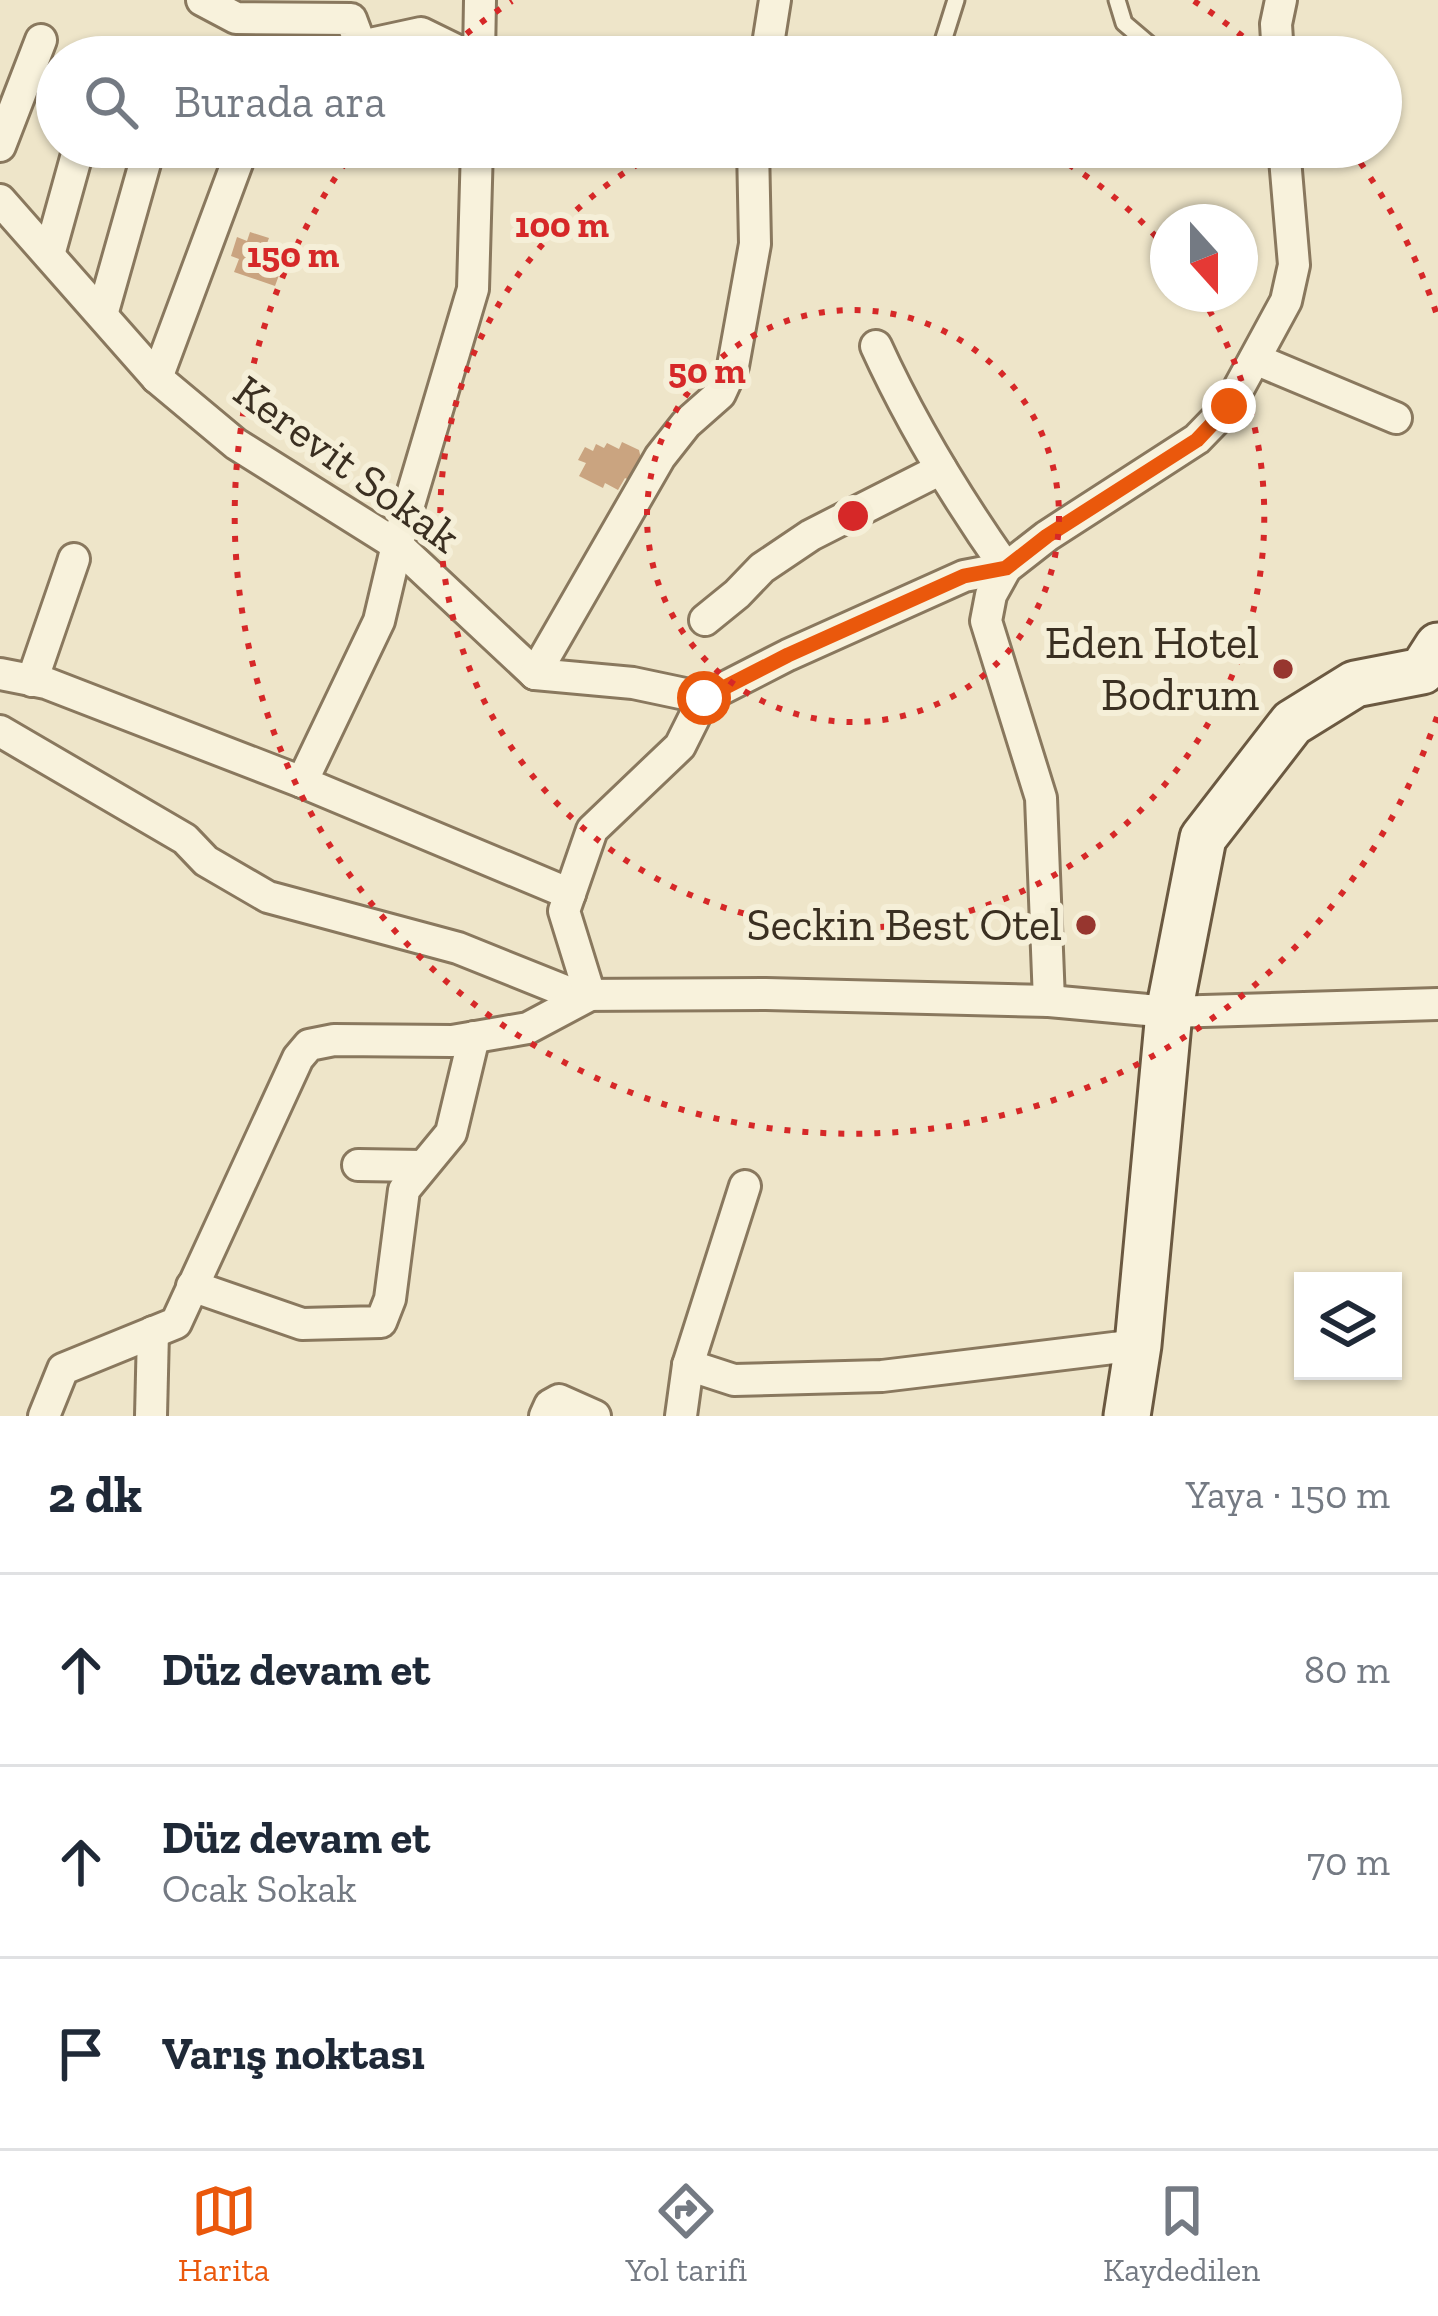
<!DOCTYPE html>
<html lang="tr">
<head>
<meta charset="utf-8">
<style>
	:root { --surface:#fff; --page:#f6f6f7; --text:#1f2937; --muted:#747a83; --line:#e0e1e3; --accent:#ea580c }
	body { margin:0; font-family:"Zilla Slab",serif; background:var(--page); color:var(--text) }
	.controls { position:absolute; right:36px; bottom:36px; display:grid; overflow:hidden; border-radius:0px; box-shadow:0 3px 9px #0004 }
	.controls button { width:108px; height:108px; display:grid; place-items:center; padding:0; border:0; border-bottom:3px solid var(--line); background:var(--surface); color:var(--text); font:60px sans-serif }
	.compass { position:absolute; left:1150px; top:204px; width:108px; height:108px; border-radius:50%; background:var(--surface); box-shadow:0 3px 9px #0004; rotate:159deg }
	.stop { position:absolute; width:36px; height:36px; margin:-27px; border:9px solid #ea580c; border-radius:50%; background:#fff }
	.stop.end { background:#ea580c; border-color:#fff; box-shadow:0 3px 12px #0008 }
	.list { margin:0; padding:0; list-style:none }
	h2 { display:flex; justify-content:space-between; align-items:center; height:156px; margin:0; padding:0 48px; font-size:51px }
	h2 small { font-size:39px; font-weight:400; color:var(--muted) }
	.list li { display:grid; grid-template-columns:78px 1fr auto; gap:36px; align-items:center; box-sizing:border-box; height:192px; padding:0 48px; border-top:3px solid var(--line) }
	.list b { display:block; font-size:45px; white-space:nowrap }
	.list p { margin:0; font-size:39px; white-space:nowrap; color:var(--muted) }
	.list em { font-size:39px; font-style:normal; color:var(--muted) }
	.icon { flex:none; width:66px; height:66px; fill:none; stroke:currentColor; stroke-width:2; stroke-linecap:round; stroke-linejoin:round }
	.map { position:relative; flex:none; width:1438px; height:1416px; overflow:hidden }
	.search { position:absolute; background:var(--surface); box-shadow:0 3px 9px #0004; left:36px; right:36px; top:36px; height:132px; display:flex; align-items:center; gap:30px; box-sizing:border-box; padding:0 42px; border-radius:66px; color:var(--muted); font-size:45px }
	.sheet { height:732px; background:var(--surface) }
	nav { display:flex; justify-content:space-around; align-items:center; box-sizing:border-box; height:168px; border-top:3px solid var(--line); background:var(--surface); font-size:33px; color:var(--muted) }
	nav a { display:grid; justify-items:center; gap:6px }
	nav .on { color:var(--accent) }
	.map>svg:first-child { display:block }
</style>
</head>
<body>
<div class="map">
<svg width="1438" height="1416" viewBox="0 0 1438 1416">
	<rect width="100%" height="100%" fill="#eee5c9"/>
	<g fill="#caa480">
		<path d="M250,232L269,238L263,254L259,253L256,263L265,266L267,261L282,267L275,286L234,272L239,259L231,256L237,237L247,241Z"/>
		<path d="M622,442L639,450L642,463L633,482L625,478L618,490L605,483L603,488L579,476L586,463L578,460L585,447L593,451L596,444L604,448L607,443L619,449Z"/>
	</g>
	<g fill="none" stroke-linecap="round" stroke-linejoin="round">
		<defs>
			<g id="lane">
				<path d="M1117,0L1124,23L1164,57"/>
				<path d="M938,57L956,0"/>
			</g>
			<g id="street">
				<path d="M202,0L236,18L351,19L361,46L421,33L470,57"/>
				<path d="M479,57L480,0"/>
				<path d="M766,57L775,0"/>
				<path d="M1278,57L1276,24L1281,0"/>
				<path d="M0,146L41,40"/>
				<path d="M0,200L157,378L236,444L397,545L535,674"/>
				<path d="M49,255L79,147"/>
				<path d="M102,315L145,163"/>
				<path d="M1255,359L1396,418"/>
				<path d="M157,378L243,147"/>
				<path d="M705,620L737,594L762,568L811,535L941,469"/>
				<path d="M0,674L46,683L302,782L570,894"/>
				<path d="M535,674L633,683L704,698L788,655L964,576L1006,568C956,497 912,425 876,346"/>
				<path d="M535,674L660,457L686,424L720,394L733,366L755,244L753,147"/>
				<path d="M32,681L74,559"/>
				<path d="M0,731L185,839L206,861L268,897L458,948L575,995L766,994L1049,1001L1169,1012L1438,1004"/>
				<path d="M302,782L379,621L397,545L473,289L477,147"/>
				<path d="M1049,1001L1041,798L986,621L991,595L1006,568L1047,536L1197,439L1229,406L1286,301L1294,265L1284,147"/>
				<path d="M358,1165L423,1166"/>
				<path d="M192,1286L302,1324L381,1322L390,1299L404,1190L451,1133L474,1037"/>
				<path d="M688,1365L734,1380L882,1376L1138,1345"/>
				<path d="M44,1416L63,1369L176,1323L298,1058L309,1045L334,1040L452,1041L528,1028L590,995L564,911L592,830L680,746L704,698"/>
				<path d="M151,1416L153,1332"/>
				<path d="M545,1416L550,1405L559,1400L595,1416"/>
				<path d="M681,1416L688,1365L745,1186"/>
			</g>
			<path id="secondary" d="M1127,1416L1138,1345L1169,1012L1203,838L1292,723L1355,684L1422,671L1438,646"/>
		</defs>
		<use href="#lane" stroke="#89785e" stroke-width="21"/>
		<use href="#street" stroke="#89785e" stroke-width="36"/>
		<use href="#secondary" stroke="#6b5941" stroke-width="51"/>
		<use href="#lane" stroke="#f8f2dc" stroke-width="15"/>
		<use href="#street" stroke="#f8f2dc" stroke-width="30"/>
		<use href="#secondary" stroke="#f8f2dc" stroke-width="45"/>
	</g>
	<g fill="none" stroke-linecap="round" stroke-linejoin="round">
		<path stroke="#ea580c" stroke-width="15" d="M704,698L788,655L964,576L1006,568L1047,536L1197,440L1229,406"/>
	</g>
	<g fill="none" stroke="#d62828" stroke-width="6" stroke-dasharray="6 12">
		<circle cx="853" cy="516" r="206"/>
		<path d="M1037 147A412 412 0 0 1 1166 248M1200 295A412 412 0 1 1 669 147"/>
		<path d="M1437 717A618 618 0 1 1 356 148M439 57A618 618 0 0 1 512 1M1194 1A618 618 0 0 1 1267 57M1350 148A618 618 0 0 1 1437 315"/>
	</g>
	<g fill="#97362f" stroke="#f5efd8" stroke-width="4.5">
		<circle cx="1283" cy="669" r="12"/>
		<circle cx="1086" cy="925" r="12"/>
	</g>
	<g text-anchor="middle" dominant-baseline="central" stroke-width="12" stroke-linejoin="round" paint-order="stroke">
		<g font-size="45" fill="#3a2f21" stroke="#f5efd8">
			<text transform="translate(347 464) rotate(36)">Kerevit Sokak</text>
		</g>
		<g font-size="45" fill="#3a2f21" stroke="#f5efd8" text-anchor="end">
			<text x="1259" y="643">Eden Hotel<tspan x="1259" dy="52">Bodrum</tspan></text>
			<text x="1062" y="925">Seckin Best Otel</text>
		</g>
	</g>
	<circle cx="853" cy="516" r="18" fill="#d62828" stroke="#f5efd8" stroke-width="6"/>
	<g font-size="36" text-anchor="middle" font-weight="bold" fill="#d62828" stroke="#f5efd8" stroke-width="12" stroke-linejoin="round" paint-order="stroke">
		<text x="562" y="237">100 m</text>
		<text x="293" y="267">150 m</text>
		<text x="707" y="383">50 m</text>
	</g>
</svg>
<div class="controls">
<button><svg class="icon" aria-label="layers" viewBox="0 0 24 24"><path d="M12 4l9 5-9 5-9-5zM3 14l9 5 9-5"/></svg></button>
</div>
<svg class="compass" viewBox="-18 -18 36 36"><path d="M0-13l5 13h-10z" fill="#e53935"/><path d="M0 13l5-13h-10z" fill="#747a83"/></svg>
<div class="stop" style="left:704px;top:698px"></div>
<div class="stop end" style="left:1229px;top:406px"></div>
<div class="search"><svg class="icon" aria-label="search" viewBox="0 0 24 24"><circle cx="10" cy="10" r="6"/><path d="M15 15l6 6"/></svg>Burada ara</div>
</div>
<section class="sheet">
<h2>2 dk<small>Yaya · 150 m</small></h2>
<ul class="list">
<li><svg class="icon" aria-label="ahead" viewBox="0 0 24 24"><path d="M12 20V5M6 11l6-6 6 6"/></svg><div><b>Düz devam et</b></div><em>80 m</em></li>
<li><svg class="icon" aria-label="ahead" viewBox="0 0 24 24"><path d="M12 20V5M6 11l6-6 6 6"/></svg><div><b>Düz devam et</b><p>Ocak Sokak</p></div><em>70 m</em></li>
<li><svg class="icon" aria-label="arrive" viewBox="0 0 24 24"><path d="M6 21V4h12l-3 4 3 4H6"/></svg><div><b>Varış noktası</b></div></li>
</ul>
</section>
<nav>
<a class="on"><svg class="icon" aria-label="map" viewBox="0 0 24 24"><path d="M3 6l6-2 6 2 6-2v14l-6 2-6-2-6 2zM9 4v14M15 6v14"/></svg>Harita</a>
<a><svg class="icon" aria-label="directions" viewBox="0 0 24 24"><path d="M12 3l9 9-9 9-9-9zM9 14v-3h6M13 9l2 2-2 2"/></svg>Yol tarifi</a>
<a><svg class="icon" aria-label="saved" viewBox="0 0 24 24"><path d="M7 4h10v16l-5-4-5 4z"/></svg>Kaydedilen</a>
</nav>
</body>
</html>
